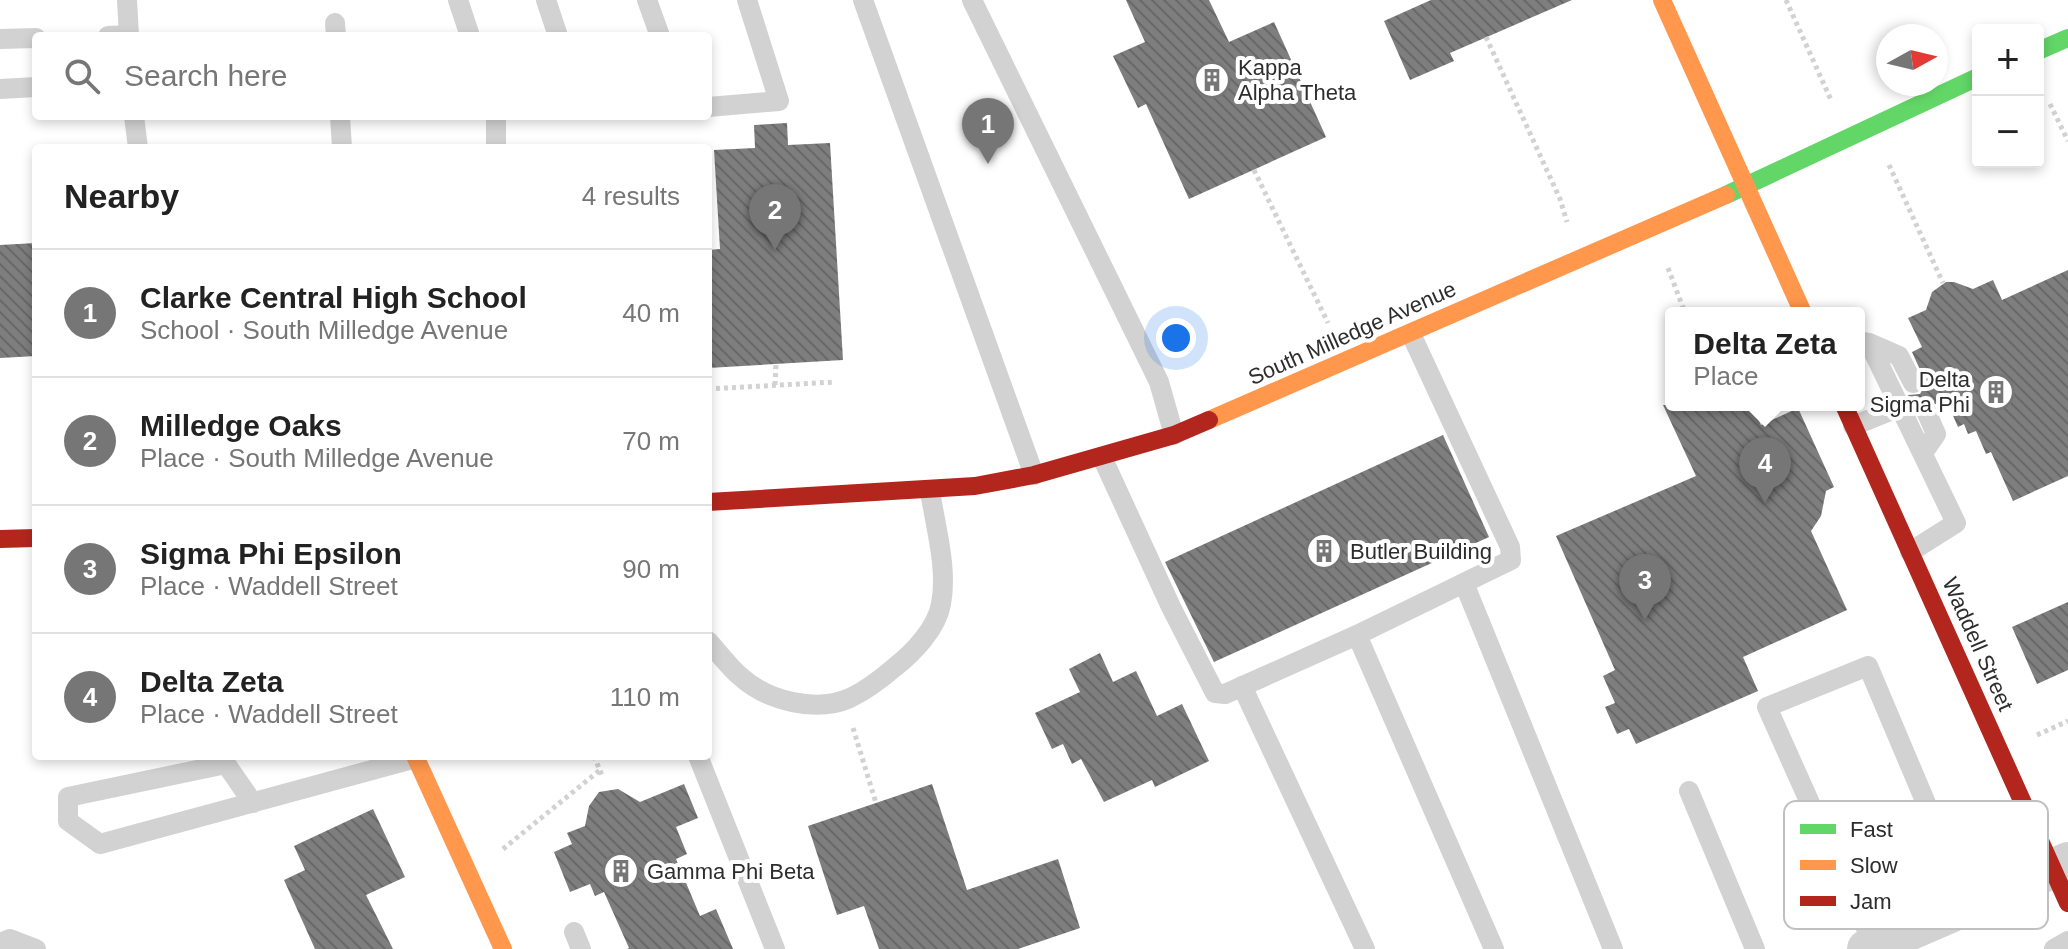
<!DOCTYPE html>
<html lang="en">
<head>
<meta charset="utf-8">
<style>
	:root { --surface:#fff; --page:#f2f2f2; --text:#222; --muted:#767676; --line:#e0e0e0; --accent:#767676 }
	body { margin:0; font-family:Arial,sans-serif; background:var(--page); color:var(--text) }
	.controls { position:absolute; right:24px; top:24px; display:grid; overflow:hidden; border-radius:8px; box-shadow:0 4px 12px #0003 }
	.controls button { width:72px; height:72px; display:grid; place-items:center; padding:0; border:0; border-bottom:2px solid var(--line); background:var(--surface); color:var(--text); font:40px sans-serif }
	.compass { position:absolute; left:1876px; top:24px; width:72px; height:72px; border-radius:50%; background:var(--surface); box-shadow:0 4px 12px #0003; rotate:82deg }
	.you { position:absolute; left:1176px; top:338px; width:28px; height:28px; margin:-20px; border:6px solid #fff; border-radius:50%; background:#1a73e8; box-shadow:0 0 0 12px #1a73e833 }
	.badge { display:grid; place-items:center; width:52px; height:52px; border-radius:50%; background:var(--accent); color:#fff; font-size:26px; font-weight:700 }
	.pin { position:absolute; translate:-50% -66px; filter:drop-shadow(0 2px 4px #0008) }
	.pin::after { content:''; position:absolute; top:42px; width:28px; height:24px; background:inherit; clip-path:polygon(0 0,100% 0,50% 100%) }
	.popup { position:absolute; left:1665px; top:307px; width:200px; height:104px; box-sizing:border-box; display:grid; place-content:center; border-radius:8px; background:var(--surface); filter:drop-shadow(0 2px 6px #0005); font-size:26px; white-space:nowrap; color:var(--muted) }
	.popup b { font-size:30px; color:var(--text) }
	.popup::after { content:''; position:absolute; left:50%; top:100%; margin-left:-16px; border:16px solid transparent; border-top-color:var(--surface) }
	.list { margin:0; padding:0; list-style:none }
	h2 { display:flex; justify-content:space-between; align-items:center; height:104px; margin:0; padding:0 32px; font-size:34px }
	h2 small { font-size:26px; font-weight:400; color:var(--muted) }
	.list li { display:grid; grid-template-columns:52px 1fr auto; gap:24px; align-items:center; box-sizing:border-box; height:128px; padding:0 32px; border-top:2px solid var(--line) }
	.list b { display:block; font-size:30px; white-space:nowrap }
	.list p { margin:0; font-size:26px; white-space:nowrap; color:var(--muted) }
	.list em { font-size:26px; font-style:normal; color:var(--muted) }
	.icon { flex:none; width:44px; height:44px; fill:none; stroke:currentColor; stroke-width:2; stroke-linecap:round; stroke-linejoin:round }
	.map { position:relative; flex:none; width:2068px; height:949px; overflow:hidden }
	.search { position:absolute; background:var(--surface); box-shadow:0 4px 12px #0003; left:32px; top:32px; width:680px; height:88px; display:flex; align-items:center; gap:20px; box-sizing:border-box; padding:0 28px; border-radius:8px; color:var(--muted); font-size:30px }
	.panel { position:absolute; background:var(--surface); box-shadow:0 4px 12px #0003; left:32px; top:144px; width:680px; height:616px; border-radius:8px }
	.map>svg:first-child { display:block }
</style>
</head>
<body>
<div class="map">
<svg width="2068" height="949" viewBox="0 0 2068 949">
	<defs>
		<pattern id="building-back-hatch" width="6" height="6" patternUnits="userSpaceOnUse" patternTransform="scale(2)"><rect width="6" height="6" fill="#7e7e7e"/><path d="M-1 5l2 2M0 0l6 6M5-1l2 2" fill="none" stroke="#686868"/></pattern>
	</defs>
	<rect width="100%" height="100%" fill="#fff"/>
	<g fill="url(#building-back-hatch)">
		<path d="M1126,0H1209L1229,42L1274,22L1326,137L1189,199L1146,104L1138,108L1113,56L1145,42Z"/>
		<path d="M1431,0H1572L1450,53L1454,61L1410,80L1384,21Z"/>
		<path d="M787,123L788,145L830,143L843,360L708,368V250L720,249L714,150L755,148L754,125Z"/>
		<path d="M36,243V356L0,358V245Z"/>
		<path d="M2068,270V476L2013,501L1991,452L1986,454L1976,431L1968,434L1964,424L1958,427L1947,402L1938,406L1927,398L1920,399L1914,407L1908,395L1920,394L1926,383L1912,352L1922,347L1908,318L1926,310L1932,292L1946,282H1954L1973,289L1993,280L2002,300Z"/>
		<path d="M1663,405H1751L1761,425L1798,408L1834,487L1826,491L1821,516L1811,531L1847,610L1743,657L1758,691L1636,744L1629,729L1617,734L1605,707L1615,703L1603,676L1615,670L1556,536L1696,476Z"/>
		<path d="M1443,435L1489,537L1214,662L1165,562Z"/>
		<path d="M2068,602V670L2037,684L2012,627Z"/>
		<path d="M1100,653L1113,682L1136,671L1157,716L1182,704L1209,761L1155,787L1152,780L1104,802L1081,759L1072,764L1063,744L1052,749L1035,713L1080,692L1069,669Z"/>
		<path d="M684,784L698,818L676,827L687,854L676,859L700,916L716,909L733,949H627L629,948L604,892L595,896L590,884L570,892L554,852L572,844L567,833L585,826L589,806L599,792L618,789L640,802Z"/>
		<path d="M932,784L967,890L1058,859L1080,928L1018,949H879L864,906L837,915L808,826Z"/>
		<path d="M373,809L405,877L366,895L393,949H315L284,880L305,870L294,846Z"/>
	</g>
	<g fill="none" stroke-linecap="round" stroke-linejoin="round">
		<g stroke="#d2d2d2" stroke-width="5" stroke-dasharray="4 4" stroke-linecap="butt">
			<path d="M1786,0L1831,100"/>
			<path d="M1486,37L1560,199L1567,222"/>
			<path d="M2050,104L2068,141"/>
			<path d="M1889,165L1943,283"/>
			<path d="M1254,170L1328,323"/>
			<path d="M1668,268L1685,313"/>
			<path d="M775,385L776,364"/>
			<path d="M708,389L835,382"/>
			<path d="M853,728L876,803"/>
			<path d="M2037,735L2068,721"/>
			<path d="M594,756L603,778"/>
			<path d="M503,849L600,770"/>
		</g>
		<g stroke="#d2d2d2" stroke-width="20">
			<path d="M127,0L129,36"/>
			<path d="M458,0L470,36"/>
			<path d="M546,0L558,36"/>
			<path d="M647,0L660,36"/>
			<path d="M863,0L1034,475"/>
			<path d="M972,0L1159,382L1174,435"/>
			<path d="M335,23L336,36"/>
			<path d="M108,36L129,35"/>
			<path d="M0,39L36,38"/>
			<path d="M0,89L36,87"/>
			<path d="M708,107L779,101L747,0"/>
			<path d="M134,116L138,148"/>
			<path d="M340,116L342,148"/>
			<path d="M496,116V148"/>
			<path d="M1859,341L1869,343L1956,523L1910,552"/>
			<path d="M1869,343L1899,356L1913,383"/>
			<path d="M1853,426L1900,407"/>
			<path d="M1923,453L1936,434L1926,411"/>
			<path d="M1102,457L1171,607L1215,693L1225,694L1357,635L1494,949"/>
			<path d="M1464,583L1613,949"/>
			<path d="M1357,635L1511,560L1510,547L1411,334"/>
			<path d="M708,641C719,653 729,667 741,677C768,701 816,713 850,698C867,690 881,679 895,667C913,653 937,628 941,604C948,568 935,526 930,490"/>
			<path d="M1242,686L1365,949"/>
			<path d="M698,756L775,949"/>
			<path d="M1689,791L1755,949"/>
			<path d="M253,803L226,764L68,797V821L100,844L416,758"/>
			<path d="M574,932L581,949"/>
			<path d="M0,943L10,939L36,949"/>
			<path d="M1874,946L1767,707L1868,666L1969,905"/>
			<path d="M2054,949L2068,941"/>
		</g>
		<path stroke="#d2d2d2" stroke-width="40" d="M1867,949L2068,862"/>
		<g stroke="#63d668" stroke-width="18">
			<path d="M2038,51L2068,38"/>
			<path d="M1726,195L1978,77"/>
		</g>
		<g stroke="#ff974d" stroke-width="18">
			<path d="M1662,0L1803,313"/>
			<path d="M1209,420L1726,195"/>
			<path d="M415,756L503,949"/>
		</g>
		<g stroke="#b3261e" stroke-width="18">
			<path d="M1844,405L2068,903"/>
			<path d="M708,502L975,486L1034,475L1174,435L1209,420"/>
			<path d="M0,539L36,538"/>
		</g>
	</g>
	<defs>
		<symbol id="building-ring" viewBox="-11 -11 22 22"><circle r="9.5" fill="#fff" stroke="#767676" stroke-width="1.5"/><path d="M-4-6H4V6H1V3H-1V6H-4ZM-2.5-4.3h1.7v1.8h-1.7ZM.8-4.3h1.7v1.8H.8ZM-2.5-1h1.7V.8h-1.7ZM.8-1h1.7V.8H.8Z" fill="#767676"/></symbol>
	</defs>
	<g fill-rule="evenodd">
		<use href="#building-ring" x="1192" y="60" width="40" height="40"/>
		<use href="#building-ring" x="1976" y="372" width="40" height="40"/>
		<use href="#building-ring" x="1304" y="531" width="40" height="40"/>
		<use href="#building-ring" x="601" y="851" width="40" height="40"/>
	</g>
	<g text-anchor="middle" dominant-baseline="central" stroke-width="8" stroke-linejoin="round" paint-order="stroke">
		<g font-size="22" fill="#2d2d2d" stroke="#fff" text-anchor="start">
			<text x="1238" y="67">Kappa<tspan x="1238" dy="25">Alpha Theta</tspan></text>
			<text x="1970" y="379" text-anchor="end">Delta<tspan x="1970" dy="25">Sigma Phi</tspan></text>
			<text x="1350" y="551">Butler Building</text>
			<text x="647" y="871">Gamma Phi Beta</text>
		</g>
		<g font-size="22" fill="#2d2d2d" stroke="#fff">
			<text transform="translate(1352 333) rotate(-24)">South Milledge Avenue</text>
			<text transform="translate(1978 644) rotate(66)">Waddell Street</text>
		</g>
	</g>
	<rect x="1784" y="801" width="264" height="128" rx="12" fill="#fff" stroke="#c0c0c0" stroke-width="2"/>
	<rect x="1800" y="824" width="36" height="10" fill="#63d668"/>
	<rect x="1800" y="860" width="36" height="10" fill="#ff974d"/>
	<rect x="1800" y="896" width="36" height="10" fill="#b3261e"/>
	<g font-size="22" fill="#2d2d2d">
		<text x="1850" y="837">Fast</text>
		<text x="1850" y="873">Slow</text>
		<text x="1850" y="909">Jam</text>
	</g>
</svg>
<div class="controls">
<button>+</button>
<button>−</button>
</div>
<svg class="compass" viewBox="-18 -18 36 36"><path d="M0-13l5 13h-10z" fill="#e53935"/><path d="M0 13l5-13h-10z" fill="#767676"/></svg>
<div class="you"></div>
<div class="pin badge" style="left:988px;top:164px">1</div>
<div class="pin badge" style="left:775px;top:250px">2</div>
<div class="pin badge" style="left:1645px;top:620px">3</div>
<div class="pin badge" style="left:1765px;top:503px">4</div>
<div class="popup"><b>Delta Zeta</b>Place</div>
<div class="search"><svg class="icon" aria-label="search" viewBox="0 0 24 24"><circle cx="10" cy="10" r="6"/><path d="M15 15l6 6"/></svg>Search here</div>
<section class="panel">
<h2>Nearby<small>4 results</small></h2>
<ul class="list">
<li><span class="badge">1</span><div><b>Clarke Central High School</b><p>School · South Milledge Avenue</p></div><em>40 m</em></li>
<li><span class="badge">2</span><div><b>Milledge Oaks</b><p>Place · South Milledge Avenue</p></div><em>70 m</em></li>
<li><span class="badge">3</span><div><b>Sigma Phi Epsilon</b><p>Place · Waddell Street</p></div><em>90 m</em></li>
<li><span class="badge">4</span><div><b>Delta Zeta</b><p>Place · Waddell Street</p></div><em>110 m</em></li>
</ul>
</section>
</div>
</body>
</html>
